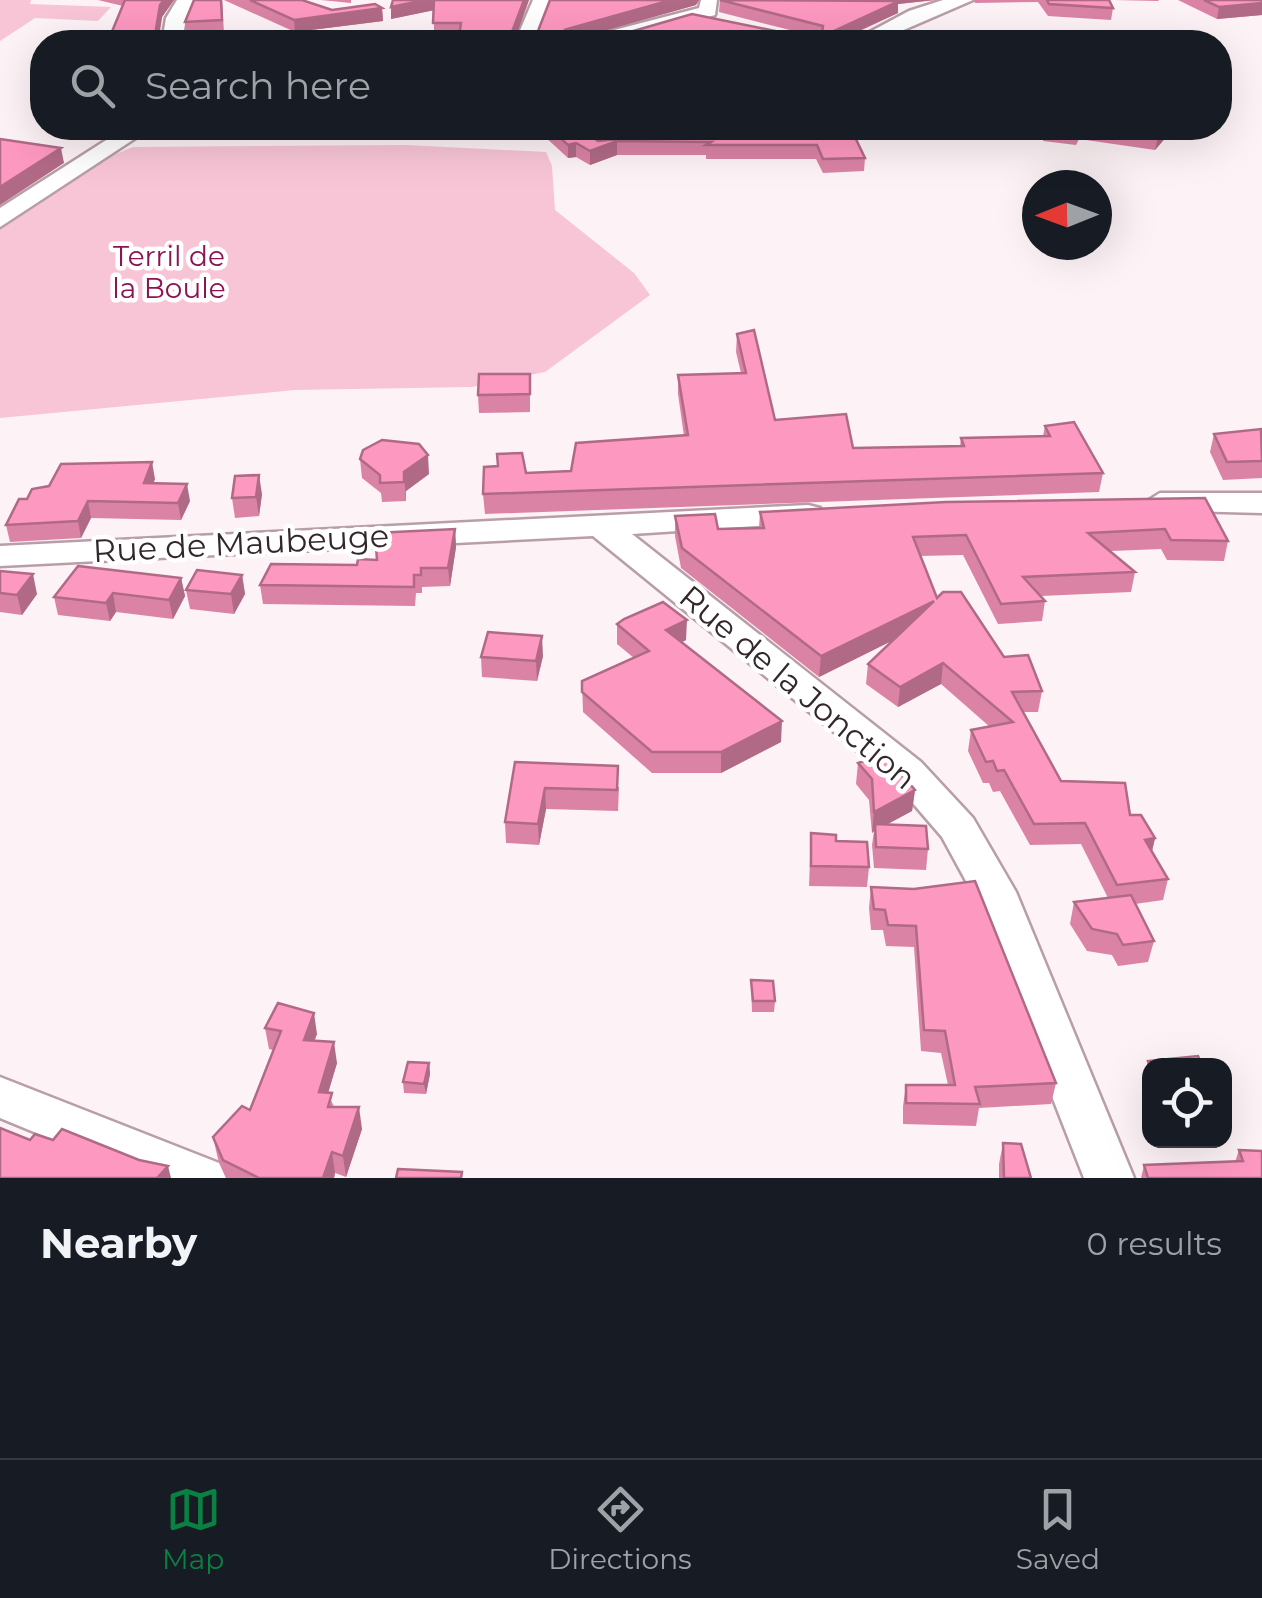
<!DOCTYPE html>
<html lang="en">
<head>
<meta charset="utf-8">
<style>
	:root { --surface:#171b24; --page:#20242c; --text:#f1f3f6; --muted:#9ea1a6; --line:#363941; --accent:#0b8043 }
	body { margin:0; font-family:Montserrat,sans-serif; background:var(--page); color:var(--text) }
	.controls { position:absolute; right:30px; bottom:30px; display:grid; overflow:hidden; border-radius:20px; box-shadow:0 10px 40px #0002 }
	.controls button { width:90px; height:90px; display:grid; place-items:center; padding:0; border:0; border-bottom:2px solid var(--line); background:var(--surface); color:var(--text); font:50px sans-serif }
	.compass { position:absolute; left:1022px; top:170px; width:90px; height:90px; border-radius:50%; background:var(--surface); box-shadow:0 10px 40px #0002; rotate:269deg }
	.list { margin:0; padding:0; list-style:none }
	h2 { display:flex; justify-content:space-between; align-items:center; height:130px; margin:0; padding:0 40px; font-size:42px }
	h2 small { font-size:32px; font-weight:400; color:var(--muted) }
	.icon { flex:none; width:55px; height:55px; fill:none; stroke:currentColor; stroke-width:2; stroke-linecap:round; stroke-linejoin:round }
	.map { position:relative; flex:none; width:1262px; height:1178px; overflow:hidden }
	.search { position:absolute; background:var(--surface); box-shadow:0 10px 40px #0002; left:30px; right:30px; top:30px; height:110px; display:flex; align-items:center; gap:25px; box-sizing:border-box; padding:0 35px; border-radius:40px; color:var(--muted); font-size:38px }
	.sheet { height:280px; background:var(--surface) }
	nav { display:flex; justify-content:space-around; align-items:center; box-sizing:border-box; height:140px; border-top:2px solid var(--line); background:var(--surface); font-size:28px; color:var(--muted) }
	nav a { display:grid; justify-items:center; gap:5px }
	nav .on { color:var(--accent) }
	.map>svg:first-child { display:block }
</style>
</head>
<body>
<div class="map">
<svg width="1262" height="1178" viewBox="0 0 1262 1178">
	<rect width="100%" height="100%" fill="#fdf2f5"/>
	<g fill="#f8c5d7">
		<path d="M0,0H31L30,4L111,7L98,21L35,18L0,41Z"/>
		<path d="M406,145L546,152L552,166L555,210L634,273L650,295L545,372L472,387L295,390L0,418V229L108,157L133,147Z"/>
	</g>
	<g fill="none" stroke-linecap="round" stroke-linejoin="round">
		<defs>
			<g id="minor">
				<path d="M177,0H197L186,18L182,42H162L166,18Z"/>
				<path d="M533,0H553L535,42H515Z"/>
				<path d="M701,0H717L715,15L630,41L568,42L699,8Z"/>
				<path d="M943,0H973L876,42H851L909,11Z"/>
				<path d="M125,128H151L0,227V208Z"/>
				<path d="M1160,493H1262V513L1148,510L1144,503Z"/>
				<path d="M808,505L820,508L825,515L820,522L632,534L921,762L973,818L1016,892L1134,1178H1084L972,892L942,837L893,780L593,536L0,566V546Z"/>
				<path d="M0,1077L219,1163L226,1178H146L0,1118Z"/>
			</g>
		</defs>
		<use href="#minor" stroke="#b89ea7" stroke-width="5"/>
		<use href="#minor" fill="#fff" fill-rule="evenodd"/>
	</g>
	<g fill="#da83a5">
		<path d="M98,0H174L162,17L160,31L165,42H112L111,34L123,6Z"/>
		<path d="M194,0H222L224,33L187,35L185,22Z"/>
		<path d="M224,0H302L332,10L382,8L383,21L295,32Z"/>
		<path d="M321,0H351V3Z"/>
		<path d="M393,0H529L517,32L538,31L550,0H699L696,5L603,31L802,33L719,12L720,0H935L898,4V13L845,38L877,42H458L459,35L434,36V10L391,19V7Z"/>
		<path d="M974,0H1109L1113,8L1111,20L1048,16L1038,2L975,3Z"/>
		<path d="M1114,0H1159L1158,1Z"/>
		<path d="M1178,0H1262V15L1217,19Z"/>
		<path d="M32,97H42V113L34,109Z"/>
		<path d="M75,128H122L101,139Z"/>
		<path d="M520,128H660L598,133L592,137L598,141L843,138L850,134L842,130L779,128H937V131L855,136L865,158L864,171L823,173L816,159H706V155H617L590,165L576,157L568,158L543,135L528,137Z"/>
		<path d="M1045,128H1174L1155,150L1079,139L1076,145L1043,141Z"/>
		<path d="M737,334L775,420L853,448L960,446L961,438L1043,436L1045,426L1103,473L1099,492L485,514L483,494L497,466V454L526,473L571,471L684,436L678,394V375L741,373L736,352Z"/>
		<path d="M530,374V412L479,413L478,395Z"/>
		<path d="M1262,430V478L1223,480L1210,452L1214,434Z"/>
		<path d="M360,459L429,474L406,491V501L382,502L381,493L362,478Z"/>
		<path d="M155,479L153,483L190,501L181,520L91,518L81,538L10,542L6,525L27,499Z"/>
		<path d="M262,494L259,516L235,518L232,498Z"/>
		<path d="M1205,498L1228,541L1224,561L1167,560L1161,549L1111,551L1135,572L1131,592L1041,596L1045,601L1042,621L998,624L963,555L920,556L937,598L1042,691L1038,712H1023L1061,781L1130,815L1155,838L1152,851L1168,879L1163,900L1135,904L1154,941L1148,962L1118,966L1112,955L1087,951L1070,924L1074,902L1108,898L1081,844L1030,845L1000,791L993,792L989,783H983L968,751L971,730L990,727L941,684L898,707L866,684L868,664L893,640L819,677L681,568L675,536V516L718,529L759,528L760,512Z"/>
		<path d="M455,529L456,547L450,586L422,587V593H416L415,606L263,604L260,585L377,560Z"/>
		<path d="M0,571L37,594L22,615L0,612Z"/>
		<path d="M242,575L245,594L234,614L190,609L186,590Z"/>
		<path d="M181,578L185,596L173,619L116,612L110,621L58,615L54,597Z"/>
		<path d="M617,624L686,640L682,642L781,742L721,773H652L583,712L582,681L634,658L617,644Z"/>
		<path d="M543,656L537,681L482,677L481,657Z"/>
		<path d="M515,762L619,787L618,811L546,809L539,845L506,843L505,822Z"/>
		<path d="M858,763L915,790L912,811L887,824L928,849L926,870L874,868L872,845L874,831L872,833L869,800L856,784Z"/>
		<path d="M811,833L836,841L869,867L867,887L809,886Z"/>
		<path d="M871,887L914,889L1056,1083L1051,1104L979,1108L976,1126L903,1124V1106L906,1085H948L941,1053L921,1051L914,947L886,946L883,930H871L869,908Z"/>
		<path d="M751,980L775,1001L774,1012H752Z"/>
		<path d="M265,1028L317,1034L314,1040L337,1063L328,1093L334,1107L362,1129L346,1177L335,1173L334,1178H226L218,1159L213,1137L250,1110L273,1050L269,1049Z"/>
		<path d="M1148,1061L1150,1066V1100L1142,1082Z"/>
		<path d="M429,1063L430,1074L426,1094L404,1093L403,1082Z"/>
		<path d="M1003,1143L1031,1178H999V1164Z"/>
		<path d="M1239,1150L1262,1178H1141L1144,1165L1235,1162Z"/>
	</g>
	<g fill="#b16a86">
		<path d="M164,0H174L162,17L158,41L156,29L160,5Z"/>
		<path d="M425,0H435V10L391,19V7Z"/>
		<path d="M524,0H529L514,42L512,32Z"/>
		<path d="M671,0H699L696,5L564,42V30Z"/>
		<path d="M892,0H935L898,4V13L834,42L825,35Z"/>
		<path d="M1262,3V15L1217,19L1219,7Z"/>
		<path d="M382,8L383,21L295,32L294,20Z"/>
		<path d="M99,128H122L101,139Z"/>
		<path d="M528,128H542L543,135L528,137Z"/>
		<path d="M585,128H660L598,133L582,143V129Z"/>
		<path d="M1165,128H1174L1155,150L1158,136Z"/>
		<path d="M617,141V155L590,165V151Z"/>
		<path d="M576,143V157L568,158V145Z"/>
		<path d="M61,148L64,163L0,205V187Z"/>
		<path d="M428,455L429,474L406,491V501L404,472Z"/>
		<path d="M152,462L155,479L147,500L144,483Z"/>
		<path d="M259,475L262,494L259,516L256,497Z"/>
		<path d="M187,484L190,501L181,520L178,503Z"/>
		<path d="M88,501L91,518L81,538L78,521Z"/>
		<path d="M455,529L456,547L450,586L448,568Z"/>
		<path d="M33,574L37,594L22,615L17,595Z"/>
		<path d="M242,575L245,594L234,614L231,594Z"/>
		<path d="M181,578L185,596L173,619L169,600Z"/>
		<path d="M113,593L116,612L110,621L106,603Z"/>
		<path d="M934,601L932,621L819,677L821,656Z"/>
		<path d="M687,620L686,640L666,650V630Z"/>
		<path d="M542,636L543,656L537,681L536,661Z"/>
		<path d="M943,663L941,684L898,707L900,687Z"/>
		<path d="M782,721L781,742L721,773V752Z"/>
		<path d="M545,788L546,809L539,845L538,824Z"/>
		<path d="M915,790L912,811L875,831V824L874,831L872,833L874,812Z"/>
		<path d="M1155,838L1150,860L1145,840Z"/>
		<path d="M314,1013L317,1034L307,1061L304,1040Z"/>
		<path d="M334,1042L337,1063L322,1113L319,1092Z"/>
		<path d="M429,1063L430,1074L426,1094L424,1084Z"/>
		<path d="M359,1107L362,1129L346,1177L343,1156Z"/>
		<path d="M332,1152L335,1173L334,1178H323Z"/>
		<path d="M168,1166L171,1178H157Z"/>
	</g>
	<g fill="#fd98c0" stroke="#b16a86" stroke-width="2.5">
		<path d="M125,0H164L160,5L156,29L164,33L162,42H143L144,37L111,34Z"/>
		<path d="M194,0H221L222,20L185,22Z"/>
		<path d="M250,0H302L332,10L375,4L382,8L294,20Z"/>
		<path d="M393,0H425L391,7Z"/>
		<path d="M434,0H524L512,32L538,31L550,0H671L564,30L630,32L692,14L785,33H822L823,26L720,0L899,1L825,35L876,42H703L645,39L642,42H458L461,23H433Z"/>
		<path d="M1047,0H1109L1113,8L1049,4Z"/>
		<path d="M1204,0H1262V3L1219,7Z"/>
		<path d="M549,128H585L582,129L598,141L695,132L843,138L853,133L865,158L823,159L817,145H706L711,142L617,141L590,151L576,143L568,145Z"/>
		<path d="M1050,128H1080L1078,131Z"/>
		<path d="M1097,128H1165L1158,136Z"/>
		<path d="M0,139L61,148L0,187Z"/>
		<path d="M754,330L775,420L846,414L853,448L964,446L961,438L1050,436L1045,426L1074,422L1103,473L483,494L484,467L498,466L497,454L522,453L526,473L571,471L576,443L688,435L678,375L746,373L737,334Z"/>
		<path d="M479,374H530V394L478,395Z"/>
		<path d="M1261,429L1262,461L1227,462L1214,434Z"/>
		<path d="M382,440L419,444L428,455L404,472V482L380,483V475L360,459L363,450Z"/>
		<path d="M152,462L144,483L187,484L178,503L88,501L78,521L6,525L19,499H27L32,489L49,486L61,464Z"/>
		<path d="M259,475L256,497L232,498L235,476Z"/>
		<path d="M1205,498L1228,541L1171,540L1165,529L1088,533L1135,572L1023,577L1045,601L1001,604L966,535L913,537L937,598L943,592H961L1004,657L1028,655L1042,691L1012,692L1061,781L1125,783L1130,815H1141L1155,838L1145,840L1168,879L1117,885L1085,823L1034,824L1004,770L997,771L993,761L986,762L971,730L1013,722L943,663L900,687L868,664L934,601L821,656L682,548L675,516L715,514L718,529L764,528L760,512L946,502Z"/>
		<path d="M455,529L448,568H421V575H414V587L260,585L271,564L357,565L358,559L377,560L375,533Z"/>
		<path d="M78,566L181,578L169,600L113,593L106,603L54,597Z"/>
		<path d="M197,570L242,575L231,594L186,590Z"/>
		<path d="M0,571L33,574L17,595L0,593Z"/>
		<path d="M663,602L687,620L666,630L782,721L721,752H652L582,692V681L649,651L617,624L624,619Z"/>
		<path d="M488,632L542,636L536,661L481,657Z"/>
		<path d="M883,754L915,790L874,812L872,779L858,763Z"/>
		<path d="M515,762L618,766L617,790L545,788L538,824L505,822Z"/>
		<path d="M875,824L926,826L928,849L876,847Z"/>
		<path d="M811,833L836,835V841L867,842L869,867L811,866Z"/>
		<path d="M975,881L1056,1083L975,1087L980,1104L906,1103V1085H955L945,1031L924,1030L916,926L888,925L885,910L874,909L871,887L914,889Z"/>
		<path d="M1131,895L1154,941L1123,945L1117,934L1092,929L1074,902Z"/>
		<path d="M751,980L773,981L775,1001H753Z"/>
		<path d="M278,1003L314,1013L304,1040L334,1042L319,1092L332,1093L328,1107H359L343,1156L332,1152L323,1178H259L223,1160L213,1137L242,1106L250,1110L281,1031L265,1028Z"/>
		<path d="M1198,1056L1202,1066H1150L1148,1061Z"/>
		<path d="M408,1062L429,1063L424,1084L403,1082Z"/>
		<path d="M0,1128L30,1140L35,1134L53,1140L62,1129L139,1160L168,1166L157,1178H0Z"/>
		<path d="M1003,1143L1021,1144L1031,1178H1004Z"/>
		<path d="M1239,1150L1262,1151V1178H1148L1144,1165L1243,1161Z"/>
		<path d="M398,1169L462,1172L461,1178H396Z"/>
	</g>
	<g text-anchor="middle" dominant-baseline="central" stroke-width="9" stroke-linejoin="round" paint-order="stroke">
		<g font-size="28" fill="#8b1452" stroke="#fff">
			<text x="169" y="256">Terril de<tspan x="169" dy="32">la Boule</tspan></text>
		</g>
		<g font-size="32" fill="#32272b" stroke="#fff">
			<text transform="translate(241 543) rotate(-3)">Rue de Maubeuge</text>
			<text transform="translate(798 687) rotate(40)">Rue de la Jonction</text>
		</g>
	</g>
</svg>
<div class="controls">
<button><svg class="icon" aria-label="locate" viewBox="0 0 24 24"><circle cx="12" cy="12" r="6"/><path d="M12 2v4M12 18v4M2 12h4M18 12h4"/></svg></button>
</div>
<svg class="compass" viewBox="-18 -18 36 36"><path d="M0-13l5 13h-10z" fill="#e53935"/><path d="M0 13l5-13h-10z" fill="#9ea1a6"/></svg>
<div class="search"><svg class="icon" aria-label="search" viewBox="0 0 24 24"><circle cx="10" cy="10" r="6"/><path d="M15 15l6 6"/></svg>Search here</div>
</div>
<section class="sheet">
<h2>Nearby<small>0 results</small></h2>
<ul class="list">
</ul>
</section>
<nav>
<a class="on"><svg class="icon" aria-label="map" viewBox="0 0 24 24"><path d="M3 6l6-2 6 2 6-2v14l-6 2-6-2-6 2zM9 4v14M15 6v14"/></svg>Map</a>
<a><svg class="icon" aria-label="directions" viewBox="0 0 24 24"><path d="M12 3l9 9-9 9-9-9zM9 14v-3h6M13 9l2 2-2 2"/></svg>Directions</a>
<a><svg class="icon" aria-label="saved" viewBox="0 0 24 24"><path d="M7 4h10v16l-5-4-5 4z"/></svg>Saved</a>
</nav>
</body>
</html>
